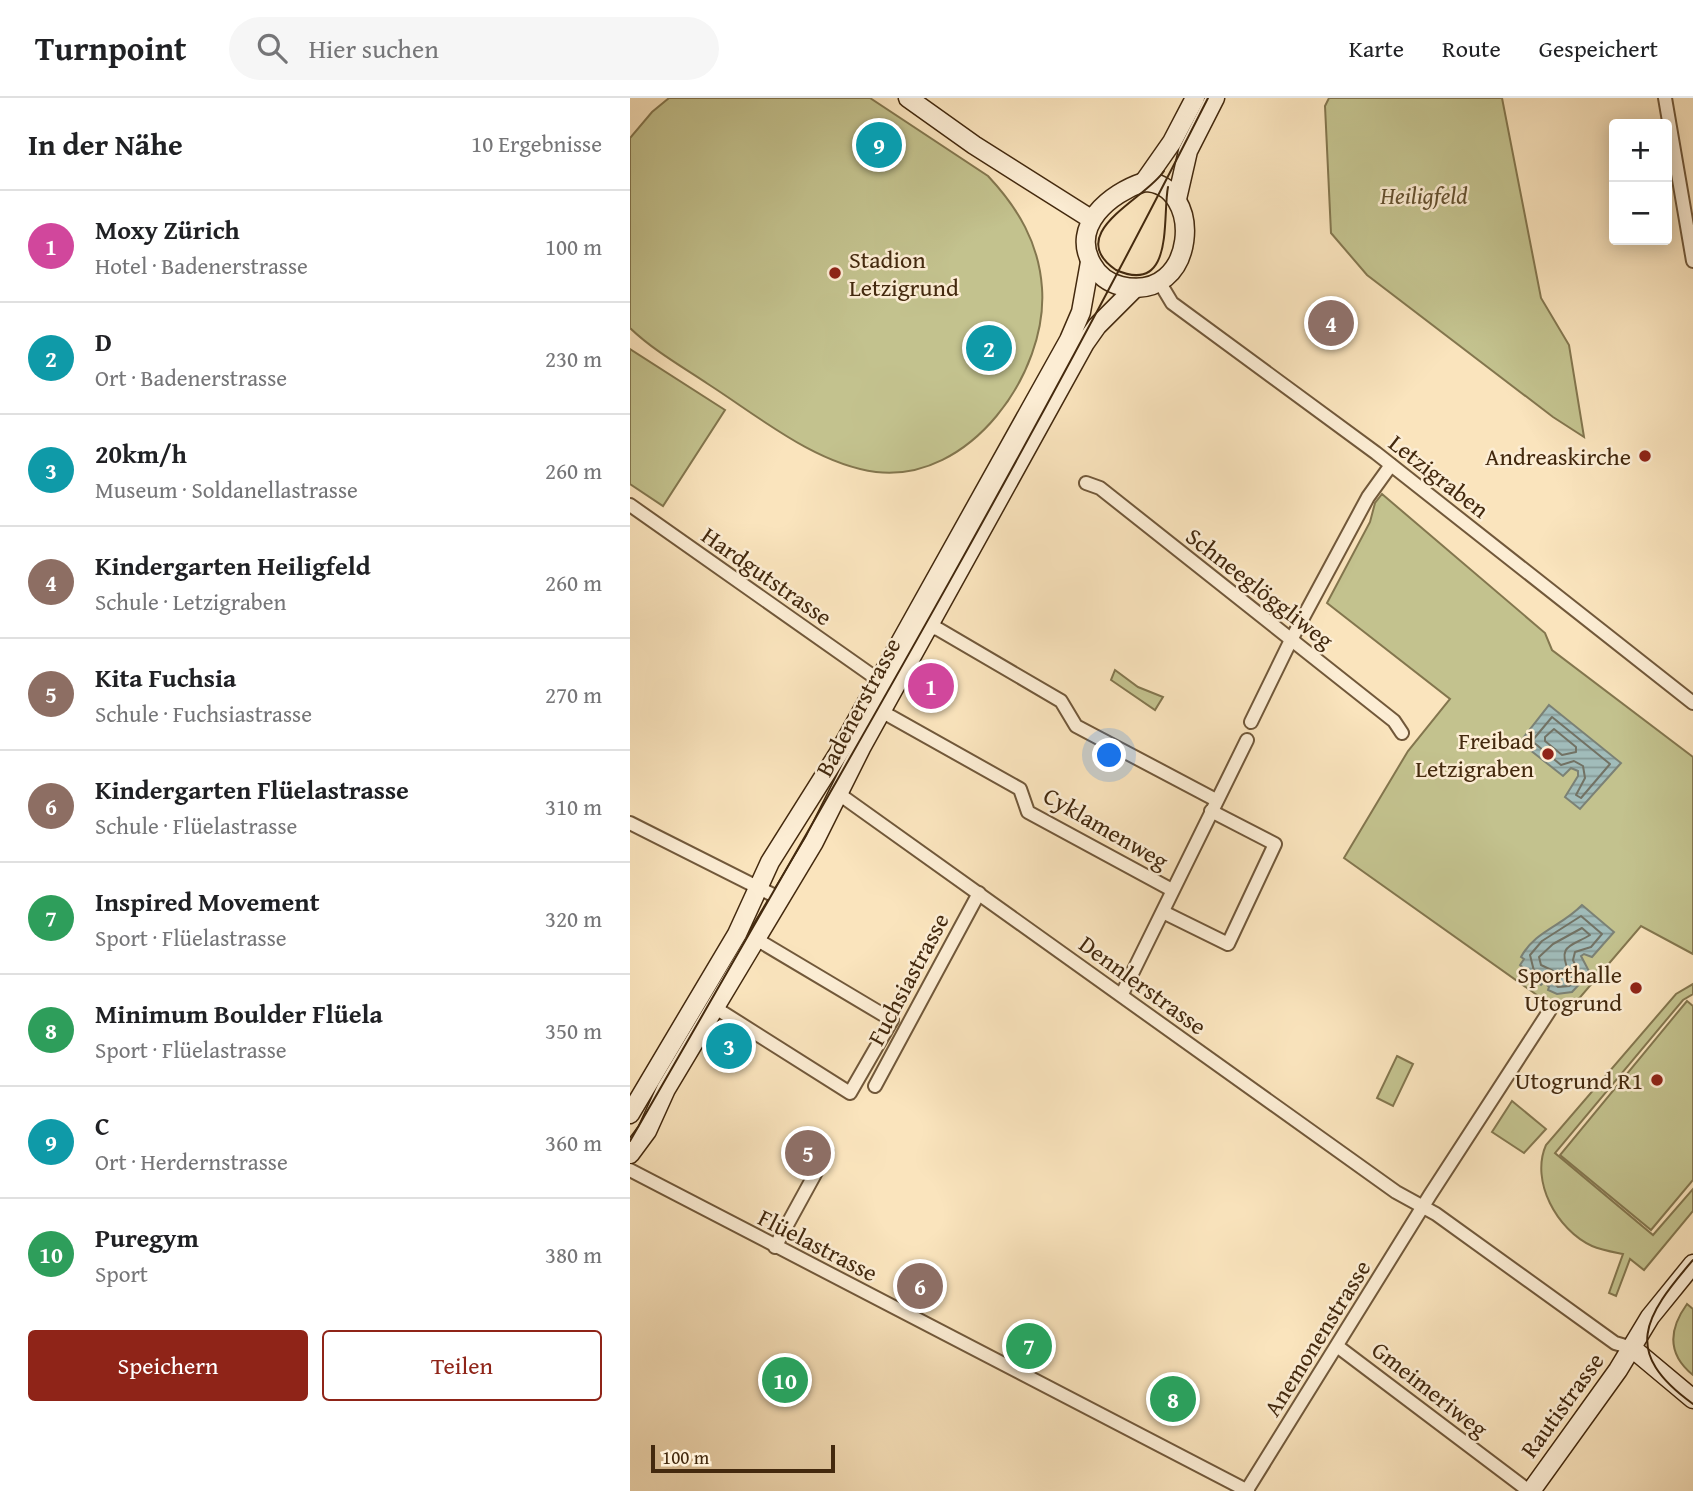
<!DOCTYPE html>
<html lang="de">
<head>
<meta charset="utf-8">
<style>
	:root { --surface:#fff; --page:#f6f6f6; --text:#202124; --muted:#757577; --line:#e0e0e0; --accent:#8f2418 }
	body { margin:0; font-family:"Gentium Book Plus",serif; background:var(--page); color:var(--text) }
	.controls { position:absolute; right:21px; top:21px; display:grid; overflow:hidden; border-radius:7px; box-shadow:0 4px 18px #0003 }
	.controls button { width:63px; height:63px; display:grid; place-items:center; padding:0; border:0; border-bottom:2px solid var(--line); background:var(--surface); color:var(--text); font:35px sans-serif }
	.scale { position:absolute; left:21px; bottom:18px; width:184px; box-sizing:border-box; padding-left:7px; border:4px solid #43290e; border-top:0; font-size:19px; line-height:24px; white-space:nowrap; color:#43290e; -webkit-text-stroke:5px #fcedd4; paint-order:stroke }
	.you { position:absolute; left:480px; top:658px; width:24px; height:24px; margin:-18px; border:5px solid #fff; border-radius:50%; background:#1a73e8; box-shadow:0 0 0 10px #1a73e833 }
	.badge { display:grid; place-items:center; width:46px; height:46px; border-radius:50%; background:var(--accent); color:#fff; font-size:23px; font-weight:700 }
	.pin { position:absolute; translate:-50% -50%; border:4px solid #fff; box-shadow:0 2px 7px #0006 }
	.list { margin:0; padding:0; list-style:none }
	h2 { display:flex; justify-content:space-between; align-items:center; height:91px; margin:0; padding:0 28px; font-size:30px }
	h2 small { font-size:23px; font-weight:400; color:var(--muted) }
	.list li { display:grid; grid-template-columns:46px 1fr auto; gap:21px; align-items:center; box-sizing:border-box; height:112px; padding:0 28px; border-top:2px solid var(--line) }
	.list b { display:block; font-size:26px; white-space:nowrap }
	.list p { margin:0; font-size:23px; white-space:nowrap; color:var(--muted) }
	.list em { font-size:23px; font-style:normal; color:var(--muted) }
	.actions { display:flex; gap:14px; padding:21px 28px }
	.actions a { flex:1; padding:16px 0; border:2px solid var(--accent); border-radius:7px; text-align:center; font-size:24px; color:var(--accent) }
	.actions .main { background:var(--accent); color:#fff }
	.icon { flex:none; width:38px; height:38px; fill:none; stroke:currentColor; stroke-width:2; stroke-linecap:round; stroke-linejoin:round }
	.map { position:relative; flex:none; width:1063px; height:1393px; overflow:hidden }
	header { display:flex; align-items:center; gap:42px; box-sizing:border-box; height:98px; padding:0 35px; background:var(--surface); border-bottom:2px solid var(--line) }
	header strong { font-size:33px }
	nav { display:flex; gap:38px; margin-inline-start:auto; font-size:24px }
	.search { width:490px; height:63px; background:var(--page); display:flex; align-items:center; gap:18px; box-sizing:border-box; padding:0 24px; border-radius:38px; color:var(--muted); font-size:26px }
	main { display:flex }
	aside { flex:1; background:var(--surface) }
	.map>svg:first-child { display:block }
</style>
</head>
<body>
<header>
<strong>Turnpoint</strong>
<div class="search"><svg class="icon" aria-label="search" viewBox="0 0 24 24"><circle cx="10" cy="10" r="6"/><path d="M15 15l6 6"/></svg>Hier suchen</div>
<nav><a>Karte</a><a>Route</a><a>Gespeichert</a></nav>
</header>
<main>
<aside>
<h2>In der Nähe<small>10 Ergebnisse</small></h2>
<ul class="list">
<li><span class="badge" style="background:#d1479c">1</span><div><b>Moxy Zürich</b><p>Hotel · Badenerstrasse</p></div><em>100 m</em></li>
<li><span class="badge" style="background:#0f9aa8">2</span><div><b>D</b><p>Ort · Badenerstrasse</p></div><em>230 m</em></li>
<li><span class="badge" style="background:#0f9aa8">3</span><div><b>20km/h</b><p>Museum · Soldanellastrasse</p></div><em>260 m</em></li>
<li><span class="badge" style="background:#8d6e63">4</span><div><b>Kindergarten Heiligfeld</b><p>Schule · Letzigraben</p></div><em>260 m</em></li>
<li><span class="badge" style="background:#8d6e63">5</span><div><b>Kita Fuchsia</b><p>Schule · Fuchsiastrasse</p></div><em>270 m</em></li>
<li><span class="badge" style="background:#8d6e63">6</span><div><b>Kindergarten Flüelastrasse</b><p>Schule · Flüelastrasse</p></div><em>310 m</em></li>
<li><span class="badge" style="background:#2e9e5b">7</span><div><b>Inspired Movement</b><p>Sport · Flüelastrasse</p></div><em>320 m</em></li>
<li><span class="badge" style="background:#2e9e5b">8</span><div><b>Minimum Boulder Flüela</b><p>Sport · Flüelastrasse</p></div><em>350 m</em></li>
<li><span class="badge" style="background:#0f9aa8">9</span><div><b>C</b><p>Ort · Herdernstrasse</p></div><em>360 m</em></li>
<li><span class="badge" style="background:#2e9e5b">10</span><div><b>Puregym</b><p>Sport</p></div><em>380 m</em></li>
</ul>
<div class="actions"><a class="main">Speichern</a><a>Teilen</a></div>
</aside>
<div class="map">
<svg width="1063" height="1393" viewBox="0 0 1063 1393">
	<defs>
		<pattern id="water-rules" width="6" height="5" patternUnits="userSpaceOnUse" patternTransform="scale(1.75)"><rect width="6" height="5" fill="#a1bcba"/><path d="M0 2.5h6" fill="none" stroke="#859996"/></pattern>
	</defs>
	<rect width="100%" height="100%" fill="#fae4bd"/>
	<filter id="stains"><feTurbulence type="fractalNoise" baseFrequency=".00286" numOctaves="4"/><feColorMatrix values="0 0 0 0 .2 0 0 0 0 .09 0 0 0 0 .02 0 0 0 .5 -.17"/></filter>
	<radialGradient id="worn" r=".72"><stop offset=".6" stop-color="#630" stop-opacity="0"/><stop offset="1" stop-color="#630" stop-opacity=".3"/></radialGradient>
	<g fill="#c3c28e" stroke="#83764e" stroke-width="2">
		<path d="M39,0H240L358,78C388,110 409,145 412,190C418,275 340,385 246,374C185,366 128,318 78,286C51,268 23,252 0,230V40L22,14Z"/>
		<path d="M699,0H872L911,200L939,247L954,339L923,319L737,177L701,135L695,8Z"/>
		<path d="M0,251L95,312L33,408L0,386Z"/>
		<path d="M752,396L915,535L922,552L1063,659V856L1011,828L935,917L714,760L778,653L820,601L697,505L740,424L745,405Z"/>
		<path d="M485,572L508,589L533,599L525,612L481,582Z"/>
		<path d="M1063,886V896L1053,902L925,1055L1023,1137L1063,1091V1113L1014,1172L1000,1161L986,1198L979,1195L993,1156C983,1154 971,1152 962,1148C927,1132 900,1083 916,1047L1046,896Z"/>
		<path d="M1057,903L1063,908V1082L1021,1132L930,1057Z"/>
		<path d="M767,958L783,966L763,1008L747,1000Z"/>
		<path d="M882,1003L916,1031L894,1055L862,1034Z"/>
		<path d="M1057,1206L1063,1211V1277C1037,1256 1039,1231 1057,1206Z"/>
	</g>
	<g fill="url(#water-rules)" stroke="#7b8175" stroke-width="2">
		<path d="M919,607L991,665L950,711L935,699L948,678V673L941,670L933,678L890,644Z"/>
		<path d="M952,807L984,834L962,859L954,856L951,858L960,875L942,894L927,896L918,892L919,889L914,884L911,887L895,875L896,872L890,867L894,861L891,859C905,833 932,828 952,807Z"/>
	</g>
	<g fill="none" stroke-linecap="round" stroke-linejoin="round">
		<g stroke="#727264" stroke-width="2">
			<path d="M922,619L980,666L951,700L946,697L955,680L953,668L944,663L931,667L902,643Z"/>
			<path d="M924,631L946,649V654L932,657L915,643V639Z"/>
			<path d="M951,818L972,836L961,849L945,854L943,862L949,876L939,888L928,889L919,879L904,873L900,857L912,843Z"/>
			<path d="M952,830L960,837C943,848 926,846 939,874L936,879L911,867L909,859L923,846Z"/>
		</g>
		<defs>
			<g id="street">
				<path d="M1035,0L1063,163"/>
				<path d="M530,185L542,205L746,355L1063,605"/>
				<path d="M456,385L470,390L764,623L772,635"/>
				<path d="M0,407L250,583"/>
				<path d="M298,529L308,531L431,603L446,628L586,702"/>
				<path d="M251,613L390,691L398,714L542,792"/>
				<path d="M621,624L661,542L738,399L761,367"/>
				<path d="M209,696L766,1094L806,1116L985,1245L1002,1250"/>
				<path d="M0,725L151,801"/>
				<path d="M533,814L598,846L645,746L581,713"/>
				<path d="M492,896L617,642"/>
				<path d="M84,909L220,995L262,922L126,841"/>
				<path d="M245,988L349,795"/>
				<path d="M0,1072L618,1393"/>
				<path d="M145,1149L197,1054"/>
				<path d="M707,1248L899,1393"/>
				<path d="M617,1392L800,1097L920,912"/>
			</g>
			<g id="secondary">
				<path d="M278,0L344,47L461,121"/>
				<path d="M514,84C575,84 568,206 491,188C479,185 468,177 462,166C440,128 480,95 514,84Z"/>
				<path d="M514,84L542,44L565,0"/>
				<path d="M547,101L558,53L585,0"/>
				<path d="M0,1016L107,836L140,764L208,656L439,242L451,214L460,164"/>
				<path d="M0,1056L17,1033L36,991L184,744L231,650L455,245L467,228L505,190"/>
				<path d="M1002,1250L1063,1301"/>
				<path d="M901,1393L988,1272L1020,1219L1063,1166"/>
			</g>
		</defs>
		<use href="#street" stroke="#71583a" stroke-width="16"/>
		<use href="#secondary" stroke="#43290e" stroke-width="21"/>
		<use href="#street" stroke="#fcedd4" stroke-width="12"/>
		<use href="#secondary" stroke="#fcedd4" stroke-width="18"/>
		<g stroke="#43290e" stroke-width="2">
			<path d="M534,73C516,101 432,135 486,172C545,198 532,119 538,89"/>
			<path d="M0,1043C198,699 399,354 578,0"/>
			<path d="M1063,1162C1014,1219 991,1254 1063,1306"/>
		</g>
	</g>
	<g fill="#8f2418" stroke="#fcedd4" stroke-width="2.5">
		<circle cx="205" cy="175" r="7"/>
		<circle cx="1015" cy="358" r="7"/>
		<circle cx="918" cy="656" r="7"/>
		<circle cx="1006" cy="890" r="7"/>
		<circle cx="1027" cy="982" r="7"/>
	</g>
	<g text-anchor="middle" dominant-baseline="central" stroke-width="5" stroke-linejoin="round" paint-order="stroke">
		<g font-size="24" font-style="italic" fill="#634f2e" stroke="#fcedd4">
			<text x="794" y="97">Heiligfeld</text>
		</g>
		<g font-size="24" fill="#43290e" stroke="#fcedd4" text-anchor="end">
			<text x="219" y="161" text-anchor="start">Stadion<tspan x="219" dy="28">Letzigrund</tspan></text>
			<text x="1001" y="358">Andreaskirche</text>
			<text x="904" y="642">Freibad<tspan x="904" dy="28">Letzigraben</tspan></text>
			<text x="992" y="876">Sporthalle<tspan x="992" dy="28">Utogrund</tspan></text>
			<text x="1013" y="982">Utogrund R1</text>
		</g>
		<g font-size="24" fill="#43290e" stroke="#fcedd4">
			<text transform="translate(809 378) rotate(38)">Letzigraben</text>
			<text transform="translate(137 478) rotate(35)">Hardgutstrasse</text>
			<text transform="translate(630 490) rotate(38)">Schneeglöggliweg</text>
			<text transform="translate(228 609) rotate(-62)">Badenerstrasse</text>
			<text transform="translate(476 730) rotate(30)">Cyklamenweg</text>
			<text transform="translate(278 881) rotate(-62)">Fuchsiastrasse</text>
			<text transform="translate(513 887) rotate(36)">Dennlerstrasse</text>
			<text transform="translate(188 1147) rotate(27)">Flüelastrasse</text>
			<text transform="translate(687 1240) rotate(-58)">Anemonenstrasse</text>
			<text transform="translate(800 1291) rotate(38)">Gmeimeriweg</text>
			<text transform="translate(932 1307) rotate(-54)">Rautistrasse</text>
		</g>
	</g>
	<rect width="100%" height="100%" filter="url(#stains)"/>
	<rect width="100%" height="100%" fill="url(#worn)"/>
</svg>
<div class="controls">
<button>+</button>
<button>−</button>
</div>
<div class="scale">100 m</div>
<div class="you"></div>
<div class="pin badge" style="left:301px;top:588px;background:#d1479c">1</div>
<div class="pin badge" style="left:359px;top:250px;background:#0f9aa8">2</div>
<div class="pin badge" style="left:99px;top:948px;background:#0f9aa8">3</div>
<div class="pin badge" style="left:701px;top:225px;background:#8d6e63">4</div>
<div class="pin badge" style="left:178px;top:1055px;background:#8d6e63">5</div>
<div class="pin badge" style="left:290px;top:1188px;background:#8d6e63">6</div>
<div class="pin badge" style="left:399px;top:1248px;background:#2e9e5b">7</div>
<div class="pin badge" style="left:543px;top:1301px;background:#2e9e5b">8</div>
<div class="pin badge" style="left:249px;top:47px;background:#0f9aa8">9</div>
<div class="pin badge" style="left:155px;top:1282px;background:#2e9e5b">10</div>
</div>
</main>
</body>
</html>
